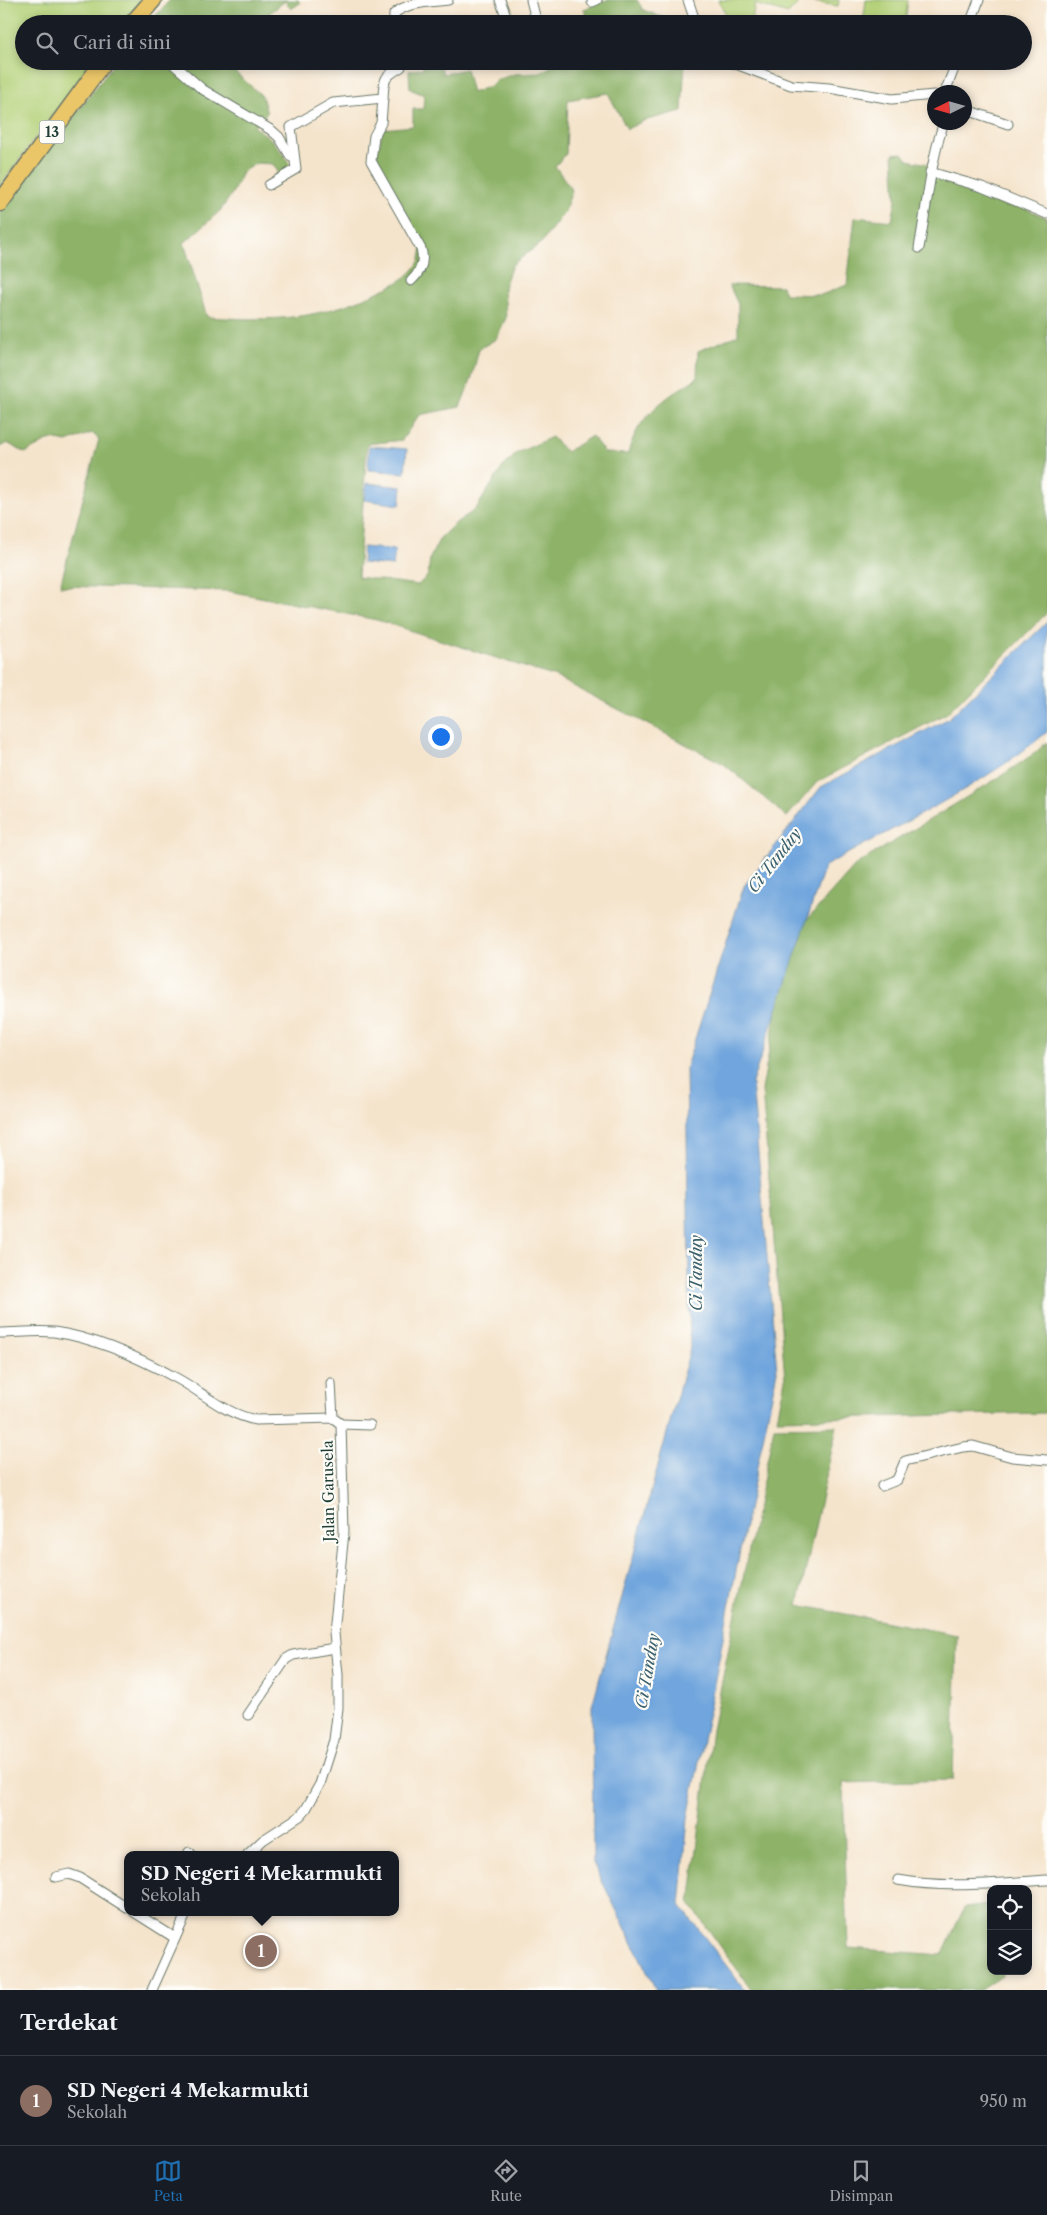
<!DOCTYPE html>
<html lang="id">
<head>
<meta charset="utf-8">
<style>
	:root { --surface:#171b24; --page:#20242c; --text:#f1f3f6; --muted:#9ea1a6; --line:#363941; --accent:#1f6fb2 }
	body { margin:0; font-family:"Libre Caslon Text",serif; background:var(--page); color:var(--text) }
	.controls { position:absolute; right:15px; bottom:15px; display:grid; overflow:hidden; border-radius:10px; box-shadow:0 2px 8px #0003 }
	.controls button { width:45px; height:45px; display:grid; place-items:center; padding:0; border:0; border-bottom:1px solid var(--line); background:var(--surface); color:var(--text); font:25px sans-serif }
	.compass { position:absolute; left:927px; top:85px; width:45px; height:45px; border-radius:50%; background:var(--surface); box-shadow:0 2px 8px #0003; rotate:265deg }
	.you { position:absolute; left:440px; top:736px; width:18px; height:18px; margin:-12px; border:4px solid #fff; border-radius:50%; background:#1a73e8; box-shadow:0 0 0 8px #1a73e833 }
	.badge { display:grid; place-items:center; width:32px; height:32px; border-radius:50%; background:var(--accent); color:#fff; font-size:16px; font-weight:700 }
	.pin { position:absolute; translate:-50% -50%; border:2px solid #fff; box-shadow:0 1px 5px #0006 }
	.popup { position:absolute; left:124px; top:1851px; width:275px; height:65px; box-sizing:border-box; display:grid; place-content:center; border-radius:10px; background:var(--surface); filter:drop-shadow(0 1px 4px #0005); font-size:16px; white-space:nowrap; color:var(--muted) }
	.popup b { font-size:19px; color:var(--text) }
	.popup::after { content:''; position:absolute; left:50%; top:100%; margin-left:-10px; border:10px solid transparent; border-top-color:var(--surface) }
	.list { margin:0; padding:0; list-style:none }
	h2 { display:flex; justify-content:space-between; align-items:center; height:65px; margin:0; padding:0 20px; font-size:21px }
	h2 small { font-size:16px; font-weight:400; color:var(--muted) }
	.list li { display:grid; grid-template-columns:32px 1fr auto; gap:15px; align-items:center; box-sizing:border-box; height:90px; padding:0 20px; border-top:1px solid var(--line) }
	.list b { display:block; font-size:19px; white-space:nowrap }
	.list p { margin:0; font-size:16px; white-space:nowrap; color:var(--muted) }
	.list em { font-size:16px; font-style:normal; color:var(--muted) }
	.icon { flex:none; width:28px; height:28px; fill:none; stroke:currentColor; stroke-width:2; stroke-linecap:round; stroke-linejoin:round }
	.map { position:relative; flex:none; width:1047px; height:1990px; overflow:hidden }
	.search { position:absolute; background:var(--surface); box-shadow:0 2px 8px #0003; left:15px; right:15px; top:15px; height:55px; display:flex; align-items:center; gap:12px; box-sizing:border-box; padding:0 18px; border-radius:28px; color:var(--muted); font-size:19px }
	.sheet { height:155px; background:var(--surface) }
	nav { display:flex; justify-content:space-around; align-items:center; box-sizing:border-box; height:70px; border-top:1px solid var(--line); background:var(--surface); font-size:14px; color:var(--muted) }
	nav a { display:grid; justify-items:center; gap:2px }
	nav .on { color:var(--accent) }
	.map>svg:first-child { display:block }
</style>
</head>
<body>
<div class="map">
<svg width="1047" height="1990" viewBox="0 0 1047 1990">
	<rect width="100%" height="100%" fill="#fdfcf7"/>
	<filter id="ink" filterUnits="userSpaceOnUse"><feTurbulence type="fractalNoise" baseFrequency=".02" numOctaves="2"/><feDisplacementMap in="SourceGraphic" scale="10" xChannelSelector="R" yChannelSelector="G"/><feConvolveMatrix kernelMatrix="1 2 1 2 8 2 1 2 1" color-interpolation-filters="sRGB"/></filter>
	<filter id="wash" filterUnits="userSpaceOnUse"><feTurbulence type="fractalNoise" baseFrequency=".0096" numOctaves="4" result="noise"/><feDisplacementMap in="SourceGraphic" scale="20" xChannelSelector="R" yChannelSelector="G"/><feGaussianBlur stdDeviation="1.12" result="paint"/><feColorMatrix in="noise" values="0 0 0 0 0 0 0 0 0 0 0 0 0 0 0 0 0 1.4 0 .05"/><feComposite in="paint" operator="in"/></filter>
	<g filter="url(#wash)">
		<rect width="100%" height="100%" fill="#f5e4cc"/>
		<g fill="#b2d077" stroke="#688656">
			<path d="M0,0H144L123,24H24V61H92L0,186Z"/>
			<path d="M718,0H839L838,6L801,0L788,14L755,4L751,24L728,18Z"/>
			<path d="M866,0H908L905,24H863Z"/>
		</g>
		<g fill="#8db268" stroke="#56784e">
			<path d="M170,0H298L300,3L291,9L285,1L261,20L253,17L235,18L231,24H148Z"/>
			<path d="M607,0H637L643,10L680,24H589L584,9Z"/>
			<path d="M116,61H232L236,73L262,96L267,113L254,127C272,137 281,149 291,167L280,175L273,164L256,163L242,172L233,192L221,210L184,243L207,317C275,321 316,321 380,291C393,285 409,278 417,265C421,260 421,250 423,243L382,175L377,154L383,129L413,126V109H423L424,95L410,89L409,71L423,68L424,61H439L443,74L466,69L472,93L490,86L497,80L514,74L540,73L560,61H685L682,111L643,121L627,129L608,93L568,100L566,154L555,166L572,190L565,211L542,242L512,265L504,287L506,318L496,339L479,349L472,377L460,407L419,415L402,440L367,444L358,577L418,585L428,575L430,558L440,538L457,522L475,510L503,467L517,453L552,437L566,452L592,436L605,453L628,454C636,417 666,397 697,378L698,351L738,335V304L729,285L782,286L785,294L821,295L847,285L855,217L892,221L896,200L893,154L903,153L908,160L928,164V174L982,189L1047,218V613L947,713L817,782L787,817L724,764L556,677L377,620L229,591L60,586L99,439L92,433L67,442L51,439L25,453L7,443L0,447V213Z"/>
			<path d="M1047,742V1413L777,1419L785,1379L762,1090L789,940L857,864L998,778L1035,753Z"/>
			<path d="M837,1426L798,1605L957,1635L953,1780L843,1783L848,1948L942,1955L964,1908L991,1905V1971H1002V1976L981,1990H752L690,1904L712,1730L774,1427Z"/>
		</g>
		<g fill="#70a5dd" stroke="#487188">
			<path d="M369,446L407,449L405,473L368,470Z"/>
			<path d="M367,483L402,487L400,505L364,500Z"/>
			<path d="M363,547L395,550L393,566L362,563Z"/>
			<path d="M1047,622V732C983,786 898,825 825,866L752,1083L777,1371L743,1535L688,1818L680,1905L745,1990H656L593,1863L592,1706L690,1349L686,1067L744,886L821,787L949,718Z"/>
		</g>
	</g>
	<g filter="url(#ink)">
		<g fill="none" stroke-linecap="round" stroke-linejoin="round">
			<defs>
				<g id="street">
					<path d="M500,0L509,24"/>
					<path d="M531,0L537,24"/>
					<path d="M688,0L696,24"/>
					<path d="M592,2L597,0"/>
					<path d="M394,24V14C406,2 432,2 448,0"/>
					<path d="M970,24L979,0"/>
					<path d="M170,61L202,89L271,130L279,137L291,157"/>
					<path d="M728,61L791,85L829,88L892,99L934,95"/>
					<path d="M945,92L957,61"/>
					<path d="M383,98L381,123L374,136L371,161L421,249C425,262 421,272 411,281"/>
					<path d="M964,109L1008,124"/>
					<path d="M930,172L982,187L1047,214"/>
					<path d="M269,185L296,169L291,127L333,103L383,98C384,78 384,77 401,67L402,61"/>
					<path d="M919,248C927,206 930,163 944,122"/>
					<path d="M0,1333C17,1333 36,1330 54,1332C97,1338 140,1358 178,1379C205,1394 225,1414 256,1420L333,1418L341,1424L344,1532L334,1633L338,1675V1708L334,1740L320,1784L306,1809L300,1816L263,1840L247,1855"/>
					<path d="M331,1383L333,1418"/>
					<path d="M341,1424L370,1425"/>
					<path d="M882,1486L897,1480L905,1461L963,1447L973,1446L1012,1457L1047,1460"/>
					<path d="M248,1715L286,1659L293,1655L335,1648"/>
					<path d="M189,1852L192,1855"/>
					<path d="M56,1877L69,1874L80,1878L127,1908"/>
					<path d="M898,1880C947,1889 997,1883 1047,1880"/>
					<path d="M134,1912L175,1938"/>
					<path d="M152,1990L187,1912"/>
				</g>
				<g id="highway">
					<path d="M132,24L153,0"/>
					<path d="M0,203L104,61"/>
				</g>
			</defs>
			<use href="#street" stroke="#6a7769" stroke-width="11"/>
			<use href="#highway" stroke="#6a7769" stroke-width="19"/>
			<use href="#street" stroke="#fff" stroke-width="9"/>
			<use href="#highway" stroke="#ebc669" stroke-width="16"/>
		</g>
	</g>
	<g text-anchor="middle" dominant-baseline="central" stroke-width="4.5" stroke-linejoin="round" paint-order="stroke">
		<rect fill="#fdfcf7" stroke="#62766e" stroke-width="1" x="39.5" y="120.5" width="25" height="23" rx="4"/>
		<g font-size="14" font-weight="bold" fill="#1f3d34">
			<text x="52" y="132">13</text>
		</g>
		<g font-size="15" fill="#1f3d34" stroke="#fdfcf7">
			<text transform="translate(328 1491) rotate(-91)">Jalan Garusela</text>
		</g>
		<g font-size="16" font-style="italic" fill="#3b616f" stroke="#fdfcf7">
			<text transform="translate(774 860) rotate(-52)">Ci Tanduy</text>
			<text transform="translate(696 1273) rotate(-90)">Ci Tanduy</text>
			<text transform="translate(647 1671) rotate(-80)">Ci Tanduy</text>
		</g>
	</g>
</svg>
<div class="controls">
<button><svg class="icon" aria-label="locate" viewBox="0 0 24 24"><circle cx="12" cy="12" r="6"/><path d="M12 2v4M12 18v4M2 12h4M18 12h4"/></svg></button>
<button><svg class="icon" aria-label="layers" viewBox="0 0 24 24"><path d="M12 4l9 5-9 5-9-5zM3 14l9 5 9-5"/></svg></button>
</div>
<svg class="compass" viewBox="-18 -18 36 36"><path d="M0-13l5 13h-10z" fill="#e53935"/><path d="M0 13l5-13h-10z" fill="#9ea1a6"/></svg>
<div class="you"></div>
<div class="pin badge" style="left:261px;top:1951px;background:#8d6e63">1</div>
<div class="popup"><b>SD Negeri 4 Mekarmukti</b>Sekolah</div>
<div class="search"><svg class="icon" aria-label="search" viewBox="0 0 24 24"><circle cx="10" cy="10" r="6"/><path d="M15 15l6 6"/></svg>Cari di sini</div>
</div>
<section class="sheet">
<h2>Terdekat<small></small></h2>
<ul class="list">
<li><span class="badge" style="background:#8d6e63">1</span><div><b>SD Negeri 4 Mekarmukti</b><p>Sekolah</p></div><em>950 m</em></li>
</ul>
</section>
<nav>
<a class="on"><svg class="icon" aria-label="map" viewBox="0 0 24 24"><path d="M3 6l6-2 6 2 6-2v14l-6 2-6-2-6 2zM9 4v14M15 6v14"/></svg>Peta</a>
<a><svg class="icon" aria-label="directions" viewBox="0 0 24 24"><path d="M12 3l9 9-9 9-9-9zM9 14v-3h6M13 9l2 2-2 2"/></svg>Rute</a>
<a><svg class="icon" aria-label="saved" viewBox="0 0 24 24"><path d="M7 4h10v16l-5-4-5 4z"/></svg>Disimpan</a>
</nav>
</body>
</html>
